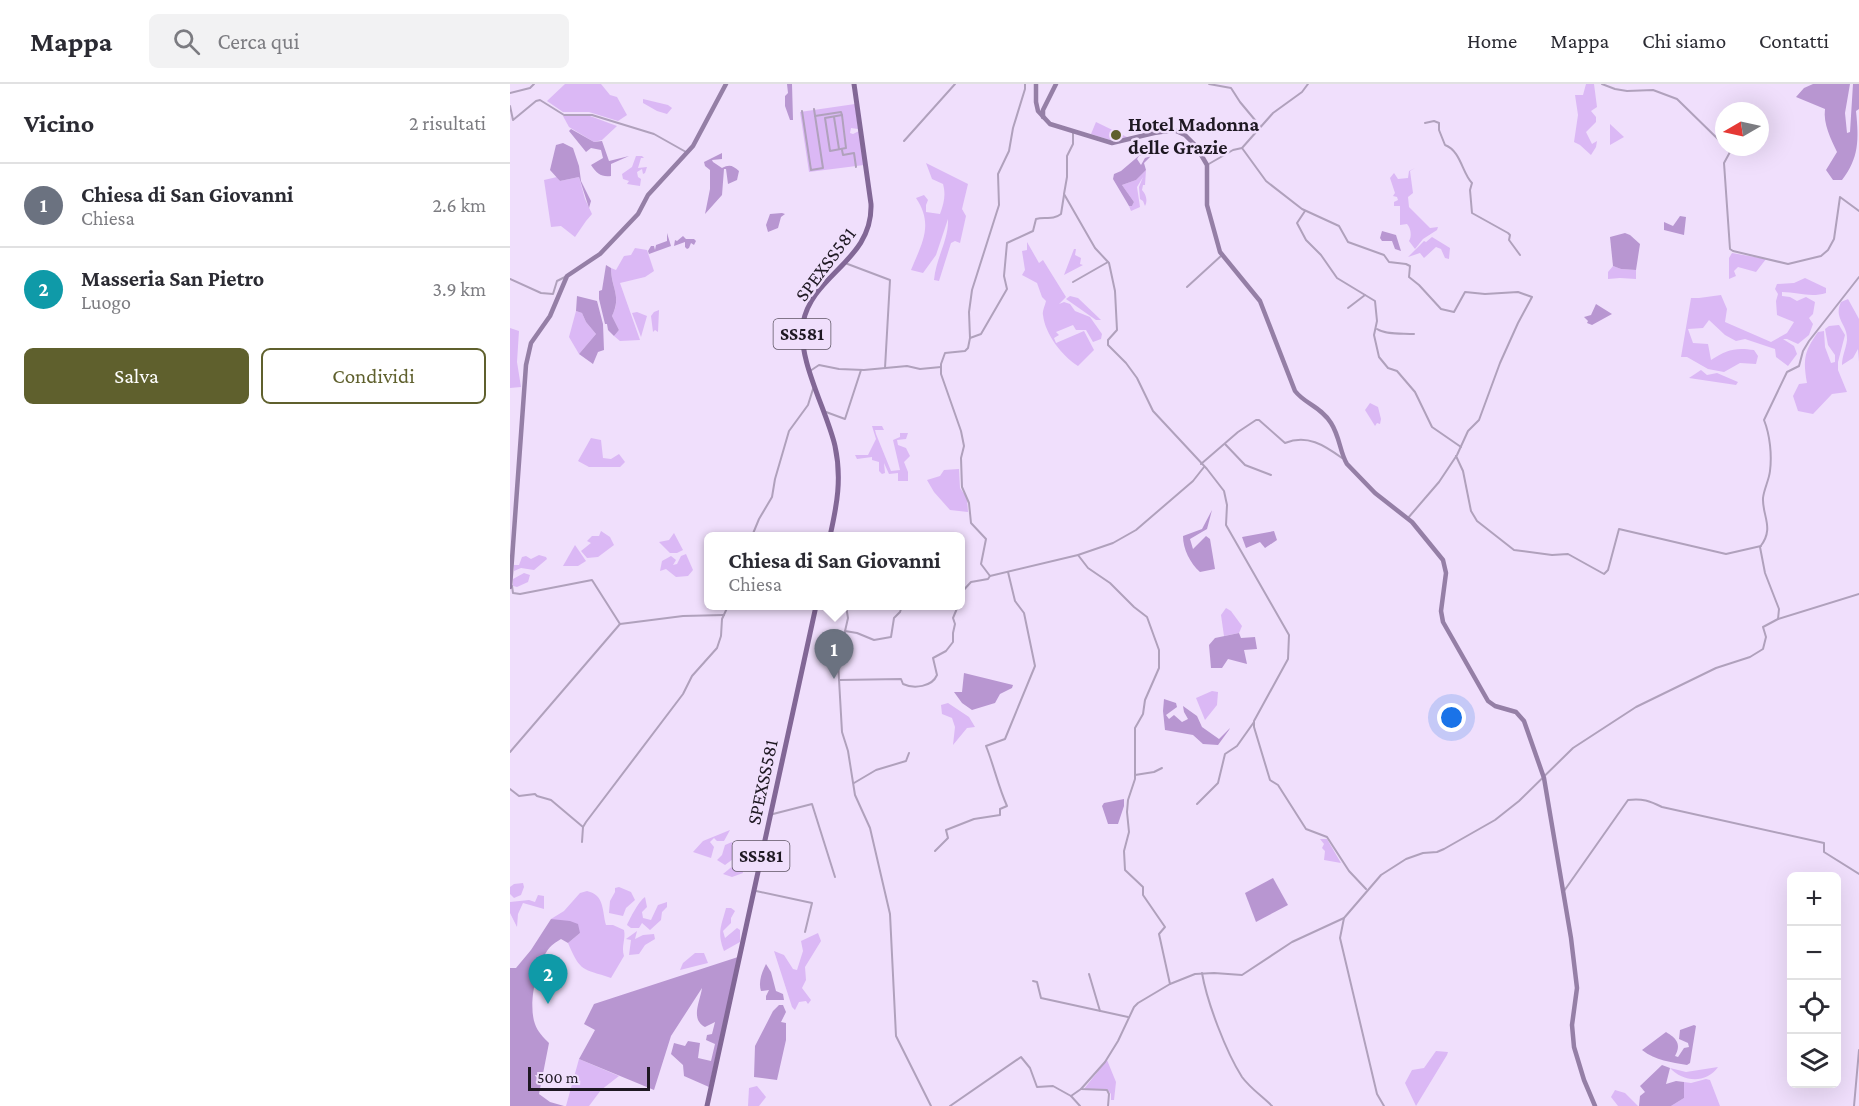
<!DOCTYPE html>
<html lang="it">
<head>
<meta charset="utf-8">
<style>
	:root { --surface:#fff; --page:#f2f2f3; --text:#2b2b33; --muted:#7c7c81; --line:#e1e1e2; --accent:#5f602d }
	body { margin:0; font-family:"Crimson Pro",serif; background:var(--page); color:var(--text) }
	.controls { position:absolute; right:18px; bottom:18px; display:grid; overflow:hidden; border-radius:9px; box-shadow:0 6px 24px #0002 }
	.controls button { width:54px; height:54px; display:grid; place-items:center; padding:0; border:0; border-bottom:2px solid var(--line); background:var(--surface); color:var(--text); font:30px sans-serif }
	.compass { position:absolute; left:1205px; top:18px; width:54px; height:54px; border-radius:50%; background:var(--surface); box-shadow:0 6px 24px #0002; rotate:261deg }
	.scale { position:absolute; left:18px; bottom:15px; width:122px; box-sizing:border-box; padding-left:6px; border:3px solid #1e1822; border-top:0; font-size:16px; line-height:21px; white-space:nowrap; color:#1e1822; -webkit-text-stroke:4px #f0dffc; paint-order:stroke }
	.you { position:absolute; left:942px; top:634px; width:21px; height:21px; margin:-15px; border:4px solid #fff; border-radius:50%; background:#1a73e8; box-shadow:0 0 0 9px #1a73e833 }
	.badge { display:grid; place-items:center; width:39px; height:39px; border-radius:50%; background:var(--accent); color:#fff; font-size:20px; font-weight:700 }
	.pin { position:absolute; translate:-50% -50px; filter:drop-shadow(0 2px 3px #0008) }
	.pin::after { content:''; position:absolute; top:32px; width:21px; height:18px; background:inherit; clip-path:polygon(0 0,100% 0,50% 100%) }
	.popup { position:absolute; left:194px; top:448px; width:261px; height:78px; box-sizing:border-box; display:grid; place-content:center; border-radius:9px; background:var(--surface); filter:drop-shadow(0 2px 4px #0005); font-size:20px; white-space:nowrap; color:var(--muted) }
	.popup b { font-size:22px; color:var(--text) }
	.popup::after { content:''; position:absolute; left:50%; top:100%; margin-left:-12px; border:12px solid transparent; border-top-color:var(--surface) }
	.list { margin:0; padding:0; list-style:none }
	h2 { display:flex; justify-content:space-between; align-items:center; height:78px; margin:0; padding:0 24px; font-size:26px }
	h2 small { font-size:20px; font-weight:400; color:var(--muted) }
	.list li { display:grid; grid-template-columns:39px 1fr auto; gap:18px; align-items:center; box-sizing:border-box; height:84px; padding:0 24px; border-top:2px solid var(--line) }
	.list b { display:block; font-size:22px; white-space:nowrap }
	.list p { margin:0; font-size:20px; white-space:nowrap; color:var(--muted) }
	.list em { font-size:20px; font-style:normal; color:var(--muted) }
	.actions { display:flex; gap:12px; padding:18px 24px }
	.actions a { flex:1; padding:14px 0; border:2px solid var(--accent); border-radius:9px; text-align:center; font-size:21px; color:var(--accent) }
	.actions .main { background:var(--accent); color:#fff }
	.icon { flex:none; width:33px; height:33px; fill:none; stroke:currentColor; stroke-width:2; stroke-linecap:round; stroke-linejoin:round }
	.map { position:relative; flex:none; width:1349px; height:1022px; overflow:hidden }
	header { display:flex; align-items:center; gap:36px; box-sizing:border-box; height:84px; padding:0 30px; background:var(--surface); border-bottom:2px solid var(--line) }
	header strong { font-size:28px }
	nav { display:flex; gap:33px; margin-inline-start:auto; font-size:21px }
	.search { width:420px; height:54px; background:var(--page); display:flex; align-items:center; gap:15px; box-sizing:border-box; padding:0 21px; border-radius:9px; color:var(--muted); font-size:22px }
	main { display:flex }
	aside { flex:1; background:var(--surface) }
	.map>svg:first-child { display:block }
</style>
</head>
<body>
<header>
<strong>Mappa</strong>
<div class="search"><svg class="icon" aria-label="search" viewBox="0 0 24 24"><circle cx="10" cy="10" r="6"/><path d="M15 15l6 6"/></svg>Cerca qui</div>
<nav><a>Home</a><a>Mappa</a><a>Chi siamo</a><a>Contatti</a></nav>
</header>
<main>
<aside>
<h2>Vicino<small>2 risultati</small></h2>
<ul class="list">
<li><span class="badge" style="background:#6b7280">1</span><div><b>Chiesa di San Giovanni</b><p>Chiesa</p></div><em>2.6 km</em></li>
<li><span class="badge" style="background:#0f9aa8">2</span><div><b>Masseria San Pietro</b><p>Luogo</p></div><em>3.9 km</em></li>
</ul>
<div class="actions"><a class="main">Salva</a><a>Condividi</a></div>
</aside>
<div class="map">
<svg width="1349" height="1022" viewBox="0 0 1349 1022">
	<rect width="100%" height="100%" fill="#f0dffc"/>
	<g fill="#dbb8f5">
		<path d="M55,0H91L100,11L107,13L117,31L108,37L79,28H53L37,17Z"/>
		<path d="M1076,0H1084L1087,23L1081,27L1086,33V38L1076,48L1082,60L1087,57L1086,63L1081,71L1070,61L1064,58L1068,31L1065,11H1073Z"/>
		<path d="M133,15L158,21L162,24L157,30L147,27L133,19Z"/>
		<path d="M345,20L348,45L341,44L340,49L343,50L349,47L354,81L299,88L290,28Z"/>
		<path d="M53,32H80L107,42L92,56L84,58L59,43Z"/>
		<path d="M586,38L617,53V54L603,57L581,50Z"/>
		<path d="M1100,40L1114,53L1100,61Z"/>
		<path d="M126,72H132L134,74H131L128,84L137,83L135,89L133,90L132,85L127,88L128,93L131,95L130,102L117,100L119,97L113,95L112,90L122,83Z"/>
		<path d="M416,79L458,100L452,125L456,132L450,159L445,157L441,159L429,197L424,196C426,174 439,155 438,135L426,171L413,189L401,186C412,159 424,141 406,114L414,111L418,116L416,121V128L430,130C434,119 436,111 433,100L422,95Z"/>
		<path d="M905,84L900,87L903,109L898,113L899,123L920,144L928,143L927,146L913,155L905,165L899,157C902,153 901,144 897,140L890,141V122H884V118L888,116L887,113L883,112L885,109L880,94L884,89L888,95L898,94L899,87Z"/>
		<path d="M636,86L635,101H633L632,106C636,110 638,117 635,122L633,117L630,115L629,103L633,93L627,103L630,123L621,127L619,122H622L624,118L612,101L626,96Z"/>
		<path d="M47,93L50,97L69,93L75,115L82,130L76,137L65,153L51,142L41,143L34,96Z"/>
		<path d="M922,153L940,164L939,175L935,174L931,165L926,163L914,174L910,169L898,173L914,157L916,158Z"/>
		<path d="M517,158L529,179L533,176L556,213L549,220L554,218L560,220L565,227L580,233L592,250L591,255L583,258L576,246H566L563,241L546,248L549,251L544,254L546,259L574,247L584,266L568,282C552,272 535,250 533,231C532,227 535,222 536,217L532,213L527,199L512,191L515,186L512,167L517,166Z"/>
		<path d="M125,164L137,166L144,187L135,193L110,199L130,256L110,257L104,252L109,246L102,232C112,212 101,204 101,184L106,186L114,172L121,171Z"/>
		<path d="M564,165H566L565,171L571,174L570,180L573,181L554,191Z"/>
		<path d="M1222,169L1256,175L1246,188L1228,183L1224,187L1226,192L1219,195V174Z"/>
		<path d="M1103,182L1111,185L1126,186V195L1110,194L1098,195V188Z"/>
		<path d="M1295,194L1316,204V209C1300,214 1288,208 1272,208V212L1280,213L1287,217L1296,213L1305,218L1303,230L1299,234L1303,240L1299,251L1288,260L1277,255H1273L1284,262L1287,270L1278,282L1266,273L1265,265L1235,255L1226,257L1215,251L1199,236L1193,244L1178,245L1183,259L1198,260L1201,276C1216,266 1225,263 1244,266L1248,272L1246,280L1230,279L1214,288L1198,285L1177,273H1171L1181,214H1189L1211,211L1217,225L1215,238L1261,258L1277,249L1284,238L1267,231L1266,217L1268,210L1265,205L1267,200L1284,199Z"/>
		<path d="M560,212L568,214L591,236H586L556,215Z"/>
		<path d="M1338,215L1349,235V278L1348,265L1343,274L1332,281C1332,272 1336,265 1337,256C1338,240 1323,235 1331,218Z"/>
		<path d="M149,226L148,248L145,246L143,248L141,232L144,228Z"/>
		<path d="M66,227L72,229L76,238L86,250L69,270L59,253Z"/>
		<path d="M127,228L137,232L131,253L122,229Z"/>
		<path d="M1329,241L1335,251L1328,278V286L1337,308L1322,310L1303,330L1288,327L1283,312L1289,300L1297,299C1293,275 1294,268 1308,248L1314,247L1315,263L1321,279L1325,278V271L1318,261L1315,245L1319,242Z"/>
		<path d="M0,244L9,247L7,278L11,303L0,304Z"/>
		<path d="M1191,286L1197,291L1207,289L1228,298L1226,301L1179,294Z"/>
		<path d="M860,319L868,323L871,335L870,340L867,339L865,342L855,326Z"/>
		<path d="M362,342H372L374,346H365L366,350L381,387L390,386L383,356L390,353V349H398L396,355L387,356L388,361L396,364L400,372L394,378L398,388V397H388V389L379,390L374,379L375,389L372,390L369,387V378L362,376V373L347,375L345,371H358L366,355Z"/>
		<path d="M81,354L91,356L93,374L101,375L109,370L115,378L110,383H79L68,377Z"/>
		<path d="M449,385L450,404L457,414L458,428L440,426L424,408L417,396L430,392L434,386Z"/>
		<path d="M91,447L100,453L104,461L88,473L77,474L71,467L81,459L77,457L82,452H89Z"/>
		<path d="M164,449L173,466L167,469H160L149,458L159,456Z"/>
		<path d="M65,461L76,477L68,482H53Z"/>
		<path d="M176,470L183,486L178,492L166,493L156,485L150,487L152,477L161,472L166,476L163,481L167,480L171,472Z"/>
		<path d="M29,471L36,473L37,475L24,486L11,484L4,487V481H9L12,473L16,472L21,475Z"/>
		<path d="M14,489L20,491L18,498L7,503L3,502V495Z"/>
		<path d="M716,524L721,527L732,542L729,549L714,552L711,531Z"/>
		<path d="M702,607L708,608L707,621L695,636L686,614Z"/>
		<path d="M438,619L459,633L465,643L457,644L443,661L445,643L442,634L432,630L431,621Z"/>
		<path d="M220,746L214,757H207L204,754L200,758L204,763L201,774L183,768L193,757Z"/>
		<path d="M810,755H817L831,779L814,776L815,767L812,764L814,760Z"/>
		<path d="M222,758L228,764L227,772L215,781L207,776L212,771L215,761Z"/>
		<path d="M230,776L233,789L222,793L213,790Z"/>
		<path d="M13,799L14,803L11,811L4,814L0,810V803L4,800Z"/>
		<path d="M109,803L121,808L125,816L116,824L113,832L99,829L100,817L105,808V804Z"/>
		<path d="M77,807C95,811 92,827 96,841H103L114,846C116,855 111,862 114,872L101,894C72,884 71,889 58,859L70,849L41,835L54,827L70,809Z"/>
		<path d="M28,811L34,812V825L13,819L8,830L7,843L0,829V818L19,816L25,818Z"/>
		<path d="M135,813L137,823L132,828L133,834L141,836L148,821L157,818V823L152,828L151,836L140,846L132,839L129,844H121L117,841C120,834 129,817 135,813Z"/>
		<path d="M216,824H221L225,827L221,834V839L213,847L215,854L227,844L230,846V858L214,867C207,848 211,843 216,824Z"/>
		<path d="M127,847L125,855L133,851L144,850L145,855L135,861L129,870L119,871L121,856L116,855Z"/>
		<path d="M308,849L311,857L295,883L296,896L292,904L301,916L298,920L296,917L289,918L285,926L282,923L264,867L274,871L283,885L287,886L293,867L291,857Z"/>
		<path d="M185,869H194L198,879L170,886L173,879Z"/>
		<path d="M926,967L938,968L937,971L906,1022L895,999L902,986L914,984Z"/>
		<path d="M69,975L109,992L91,1006L79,1022H56Z"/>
		<path d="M597,976L606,998L604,1016H601V1010L597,1005H574Z"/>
		<path d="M1208,983C1196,1000 1173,998 1160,984L1176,988Z"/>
		<path d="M1196,995L1200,996L1210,1022H1161L1174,1014V998L1181,999Z"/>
		<path d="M247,1002L256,1013L249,1022H238L239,1004Z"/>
		<path d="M1105,1006L1115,1009L1128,1022H1108L1101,1013Z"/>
	</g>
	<g fill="#b896d1">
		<path d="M277,0H282L283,36H280L275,22V12L278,9Z"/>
		<path d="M1303,0H1340L1335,29L1337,49L1340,48L1343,0H1349V25L1346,27C1349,56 1349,74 1332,96H1323L1316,86L1327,68C1321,55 1313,40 1315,25L1286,13L1294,4Z"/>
		<path d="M61,45L84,58L92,57L99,77L119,72L101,80V92C91,93 87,90 81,81L93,74L91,66L81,64L76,68L59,47Z"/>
		<path d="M53,59L63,64L69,82L71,97L81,117L79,124L69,93L50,97L40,86L46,61Z"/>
		<path d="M638,64L640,66L638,69L629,72L627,75L631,81L635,74L641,72L634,79L636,86L626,96L612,101L624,118L622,122H619L603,95L604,90L611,87Z"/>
		<path d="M212,69V75L202,76L203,78L212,84C220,80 223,82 229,87L227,96L218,100L216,85H214L212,111L195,130L200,105V86L195,82L194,78Z"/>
		<path d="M272,129L275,130L271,133L268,144L258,148L256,141L260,130Z"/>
		<path d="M1170,132L1176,133L1174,151L1154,146V138L1163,142Z"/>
		<path d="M872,147L886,151L891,167L885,165L882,157H872L870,154Z"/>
		<path d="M157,149L161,162L139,170L138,167L141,162H144L145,166L146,161L157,157Z"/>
		<path d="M1115,149L1120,151L1130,160L1126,186L1111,185L1103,182L1100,153Z"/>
		<path d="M173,152L176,155H184L186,157L184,161L181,159L179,164L177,165L175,163V158L164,162L165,156L167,157Z"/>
		<path d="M96,181L101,184C101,204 112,212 102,232L109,246L104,252L98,246L97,240H95L89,215V207L92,206Z"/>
		<path d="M67,212L87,217L93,240L94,266L88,268L83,280L69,270L86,250L76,238L72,229L66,227Z"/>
		<path d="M1086,220L1102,230L1082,241L1077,239L1078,237L1074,233L1081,231Z"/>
		<path d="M702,426L697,445L680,455L683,465L696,452L700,455L705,485L690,488C680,479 673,465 673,452L692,445Z"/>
		<path d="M764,447L767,456L755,464L750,458L736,464L732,453Z"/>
		<path d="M729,549L731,554L745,553L747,565L734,566L737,580L718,575L712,584H701L699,561L705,554Z"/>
		<path d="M454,589L503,601L502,604L490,610L485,619L462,626L452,619L444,608H452Z"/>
		<path d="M654,615L666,619L667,623L656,631L659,635L664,631L672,638L678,635L674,628L673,622L687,632L692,643L709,655L720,644L719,646L708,661L693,660L683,651L655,646L653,627Z"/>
		<path d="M614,715V722L608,740H598L592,722L594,719Z"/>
		<path d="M763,794L778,821L746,838L735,809Z"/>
		<path d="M41,835L60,837L68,840L70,849L58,859L51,855C46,858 40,862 37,867C26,884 18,921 25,940C27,947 34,954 39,959L29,1010L40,1018L54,1022H0V884H6L21,866Z"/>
		<path d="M228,873L199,1003L174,992L173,981L161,970L164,959L175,962L178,957L190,959L188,974L201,977L205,960L196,956L197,951L202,950L205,938L195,943C180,935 190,918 192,904L161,952L144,1006L69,975L85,946L74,940L84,920Z"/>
		<path d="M256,880L261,888L266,907L273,910L274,916H256V912L259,906L251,907C248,898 252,888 256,880Z"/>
		<path d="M269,921H273L276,928L271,938L276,939V956L267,996L244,993L245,962L263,927Z"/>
		<path d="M1184,941L1186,942L1180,979L1177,981C1161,978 1146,977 1132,966L1156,948C1166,954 1172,960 1165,972L1168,973L1174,964L1179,963L1178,959L1169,955L1170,946Z"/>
		<path d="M1152,981L1160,984L1156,1000L1166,997L1174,998V1014L1161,1022H1129L1130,1012L1135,1008L1130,1002Z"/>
	</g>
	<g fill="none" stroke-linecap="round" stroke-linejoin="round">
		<g stroke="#b0a1bc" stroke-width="2">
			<path d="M699,0L721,4L730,18L750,42"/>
			<path d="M1092,0L1105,5L1117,7L1143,6L1167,15L1214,61"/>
			<path d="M0,9L20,4L24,0"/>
			<path d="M0,22L3,36L26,17L30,16L54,31H82L144,50L176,68"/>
			<path d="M292,27L301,86L313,84L304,25"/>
			<path d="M332,31L336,64L320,67L315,34Z"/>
			<path d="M305,32L331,28L332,31"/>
			<path d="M324,33L329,65"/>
			<path d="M915,39L924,37L929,39V46L935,61C951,67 952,89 962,99L960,106L962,129L998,149L1000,151L999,156L1010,171"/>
			<path d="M563,49V60L557,72V93L554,110L585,164L599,179L605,207L607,246L598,256V261L616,279L627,294L643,327L697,385L714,407L717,421L716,441L779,551L778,575L744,637V643L760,696L768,701L796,745L817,753L839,787L856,805"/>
			<path d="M394,57L445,0"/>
			<path d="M1216,63L1220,68L1214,79L1220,165L1223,167L1278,180L1311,172L1318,166L1324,155L1330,113L1349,127"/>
			<path d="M732,64L756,97L792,125L829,142L838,158L874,171L879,178L896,180L900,182L899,193L909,201L931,225L944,228L955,208L975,210L1008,208L1022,213L1008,239L990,279L969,336L958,347L947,371L929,398L898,434"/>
			<path d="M332,66L333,71L344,69L346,83"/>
			<path d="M697,81L723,66L732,64L763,29L792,8L798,0"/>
			<path d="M795,127L787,139L796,156L811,171L827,194L865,217L867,237L864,251L869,273L878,284L887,287L905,308L922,343L951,363"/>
			<path d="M335,179L380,196L375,284"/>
			<path d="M0,195L31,209L43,210L47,197L55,193"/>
			<path d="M563,198L598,178"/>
			<path d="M677,203L712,171"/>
			<path d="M838,224L855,211"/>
			<path d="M867,245C876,251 893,249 904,250"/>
			<path d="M460,254L471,250L497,205L494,192L497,159L523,147L526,135C535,132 542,137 551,130L554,111"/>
			<path d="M300,287L309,281L329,285L354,286L397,282L410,285L431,283"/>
			<path d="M316,328L335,335L351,286"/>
			<path d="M715,360L735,381L761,391"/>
			<path d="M946,372L953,387L961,427L967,437L1004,466L1042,471L1058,470L1094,490L1098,486L1109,445L1216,470L1251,462"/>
			<path d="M691,380L728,348L746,336H749L775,359C797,350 814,361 832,374"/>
			<path d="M242,452L249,435L262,413L265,395L279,347L298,321L303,305"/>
			<path d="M568,471L578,484L600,499L624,523L637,533L649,566V584L635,616L633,630L625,644V695L618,716L617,728L619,748L614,767L615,786L633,803V811L655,843L649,850L660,900"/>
			<path d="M480,492L471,480L476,455L461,439L459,419L452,403L451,374L454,362L451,347L431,290V280L435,269L455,267L458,264L460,254L459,228L462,206L489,121L488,90L499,67L503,44L515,5V0"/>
			<path d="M2,502L3,509L10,510L82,496L110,540L173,532L214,531"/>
			<path d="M450,510L461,498L478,495L480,492L568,471L603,459L626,446L683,397L694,383"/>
			<path d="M336,522L338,534L328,578L332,648L338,667L345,711L360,744L380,830L386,952L421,1022"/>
			<path d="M1268,535L1269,525L1255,489L1250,463C1265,444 1252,432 1253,414C1254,405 1259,396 1260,387C1262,371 1260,351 1254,336L1277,288L1289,282L1293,267L1299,257L1349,193"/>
			<path d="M335,547L347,549L364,556L381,553L384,534L390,528L392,522"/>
			<path d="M329,596L391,595L393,600C404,605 422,603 427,591L423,574L436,567L443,558V549L445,540L443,534L448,522"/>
			<path d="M0,668L110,540"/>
			<path d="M625,691L644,688L652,684"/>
			<path d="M344,699L366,686L396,677L399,669"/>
			<path d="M0,705L9,712L25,710L27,712L41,716L73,743"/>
			<path d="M687,720L708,699L715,670L727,662L744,638"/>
			<path d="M263,730L302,720L325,793"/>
			<path d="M72,758L73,743L76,738L173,610L182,592L207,564L211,552L212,535L218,522"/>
			<path d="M425,767L438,754L436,746L464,735L490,731V725L497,722C488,702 484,682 476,662L495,655L525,582L514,529L505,517L498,488"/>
			<path d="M246,807L302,819L295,848"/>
			<path d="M1054,807L1118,716C1132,714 1140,717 1152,723L1314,759V768L1349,790"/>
			<path d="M834,834L830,854L867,1010L874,1022"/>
			<path d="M692,889C697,918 716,968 732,993C740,1004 753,1013 762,1022"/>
			<path d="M579,890L590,927"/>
			<path d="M523,897L527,898L531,914L618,933"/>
			<path d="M561,1012L570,1022"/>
			<path d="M440,1022L511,973L520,984L527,1003L543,1002L561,1012L571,1005"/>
			<path d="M598,1022L599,1010L597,1006L571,1005L595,978L608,957L624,923L628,919L660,900L685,890L704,889L732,891L782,858L834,834L871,791L896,775L913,769L927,768L934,765L985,736L1009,717L1063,664L1126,623L1206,584L1240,573L1253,565L1256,553L1253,543L1268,535L1349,510"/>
			<path d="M1344,1022L1349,966"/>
		</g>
		<g stroke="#957fa6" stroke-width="4.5">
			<path d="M526,0V18L528,27L540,40L602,59L644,49L664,46L675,51L686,62L697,81V121L710,168L750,217L785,307C795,320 810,322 821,339C830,353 830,369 837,380L865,409L902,438L933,476L936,489L931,527L933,538L978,617L985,622L1006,628L1014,637L1034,694L1061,854L1067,904L1062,941L1064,963L1074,996L1085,1022"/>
			<path d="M533,33V26L546,0"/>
			<path d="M0,503L16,281L21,259L40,232L57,192L90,170L128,130L138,111L183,62L216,0"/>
		</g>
		<g stroke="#826796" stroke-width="5">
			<path d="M320,452C327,421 332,394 325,362C317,327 287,275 293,239C302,190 363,177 361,120L344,0"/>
			<path d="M197,1022L306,522"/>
		</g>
	</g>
	<circle fill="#5f602d" stroke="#f0dffc" stroke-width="2" cx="606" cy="51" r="6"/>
	<g text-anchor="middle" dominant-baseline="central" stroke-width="5" stroke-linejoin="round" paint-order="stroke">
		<g fill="#f0dffc" stroke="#5d5463" stroke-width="1.5">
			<rect x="263.5" y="235" width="57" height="30" rx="4.5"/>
			<rect x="222.5" y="757" width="57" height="30" rx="4.5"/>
		</g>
		<g font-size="18" font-weight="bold" fill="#1e1822">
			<text x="292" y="250">SS581</text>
			<text x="251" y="772">SS581</text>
		</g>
		<g font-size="20" font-weight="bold" fill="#1e1822" stroke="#f0dffc" text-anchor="start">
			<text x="618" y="40">Hotel Madonna<tspan x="618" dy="23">delle Grazie</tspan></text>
		</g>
		<g font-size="20" fill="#1e1822" stroke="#f0dffc">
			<text transform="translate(315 180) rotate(-53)">SPEXSS581</text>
			<text transform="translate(252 698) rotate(-78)">SPEXSS581</text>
		</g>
	</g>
</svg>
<div class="controls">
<button>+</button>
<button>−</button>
<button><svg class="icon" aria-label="locate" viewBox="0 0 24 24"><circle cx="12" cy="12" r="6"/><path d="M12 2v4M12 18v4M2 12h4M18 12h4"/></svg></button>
<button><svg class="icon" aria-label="layers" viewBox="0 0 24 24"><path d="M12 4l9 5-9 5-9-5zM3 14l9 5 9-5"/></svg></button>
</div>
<svg class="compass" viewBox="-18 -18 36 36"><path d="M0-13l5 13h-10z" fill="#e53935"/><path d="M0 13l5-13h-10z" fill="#7c7c81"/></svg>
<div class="scale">500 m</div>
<div class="you"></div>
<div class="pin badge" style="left:324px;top:595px;background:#6b7280">1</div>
<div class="popup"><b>Chiesa di San Giovanni</b>Chiesa</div>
<div class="pin badge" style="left:38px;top:920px;background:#0f9aa8">2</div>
</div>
</main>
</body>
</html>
